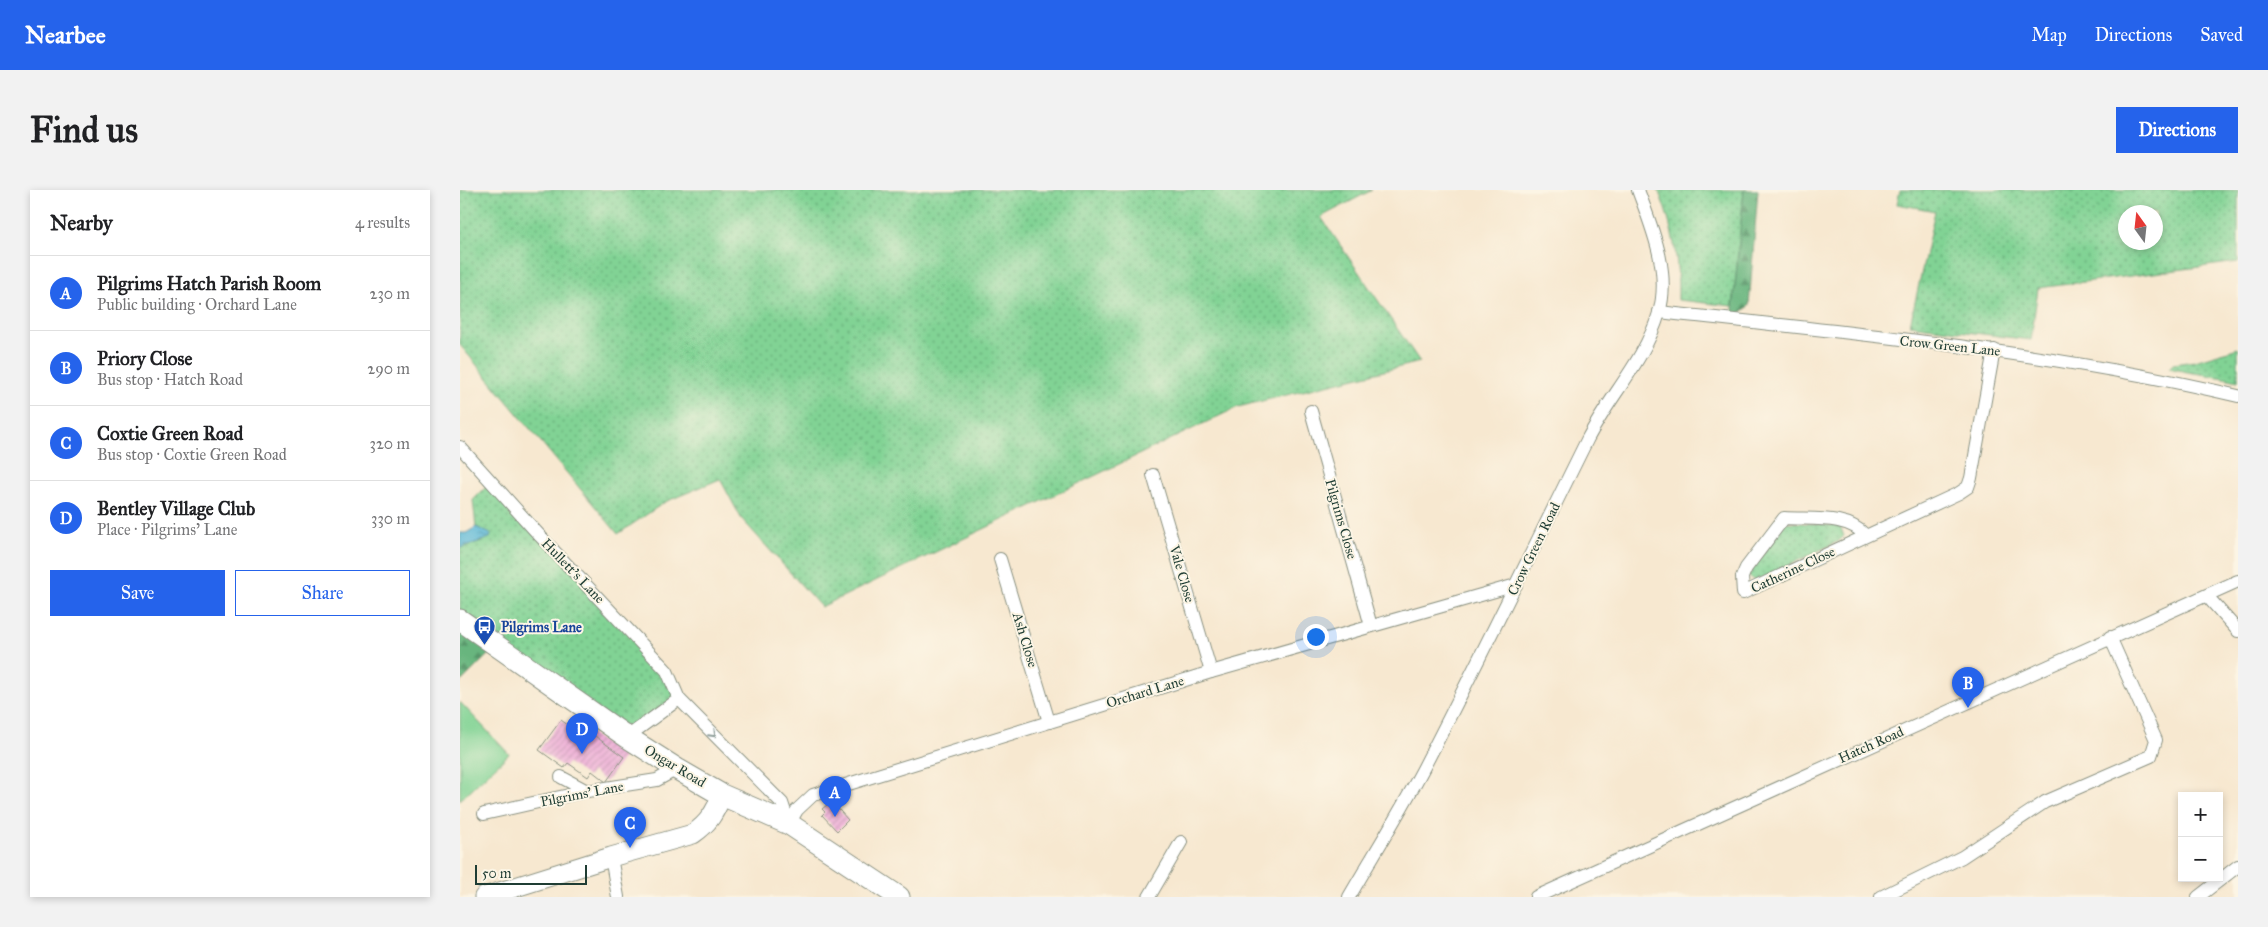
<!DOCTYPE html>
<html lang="en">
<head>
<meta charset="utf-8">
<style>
	:root { --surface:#fff; --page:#f2f2f2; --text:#202124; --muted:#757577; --line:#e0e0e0; --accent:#2563eb }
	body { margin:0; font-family:"IM FELL Great Primer",serif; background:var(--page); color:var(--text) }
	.controls { position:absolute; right:15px; bottom:15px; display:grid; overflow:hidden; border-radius:0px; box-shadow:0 2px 8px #0003 }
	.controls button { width:45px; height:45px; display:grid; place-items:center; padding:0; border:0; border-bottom:1px solid var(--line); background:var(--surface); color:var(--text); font:25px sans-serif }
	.compass { position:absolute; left:1658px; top:15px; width:45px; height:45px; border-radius:50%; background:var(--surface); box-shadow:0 2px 8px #0003; rotate:345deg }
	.scale { position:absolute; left:15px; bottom:12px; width:112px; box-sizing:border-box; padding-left:5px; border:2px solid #1f3d34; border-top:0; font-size:14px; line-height:18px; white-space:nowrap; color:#1f3d34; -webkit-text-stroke:4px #fcf5e5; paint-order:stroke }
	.you { position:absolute; left:855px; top:446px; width:18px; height:18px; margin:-12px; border:4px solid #fff; border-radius:50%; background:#1a73e8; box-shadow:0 0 0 8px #1a73e833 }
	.badge { display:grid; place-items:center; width:32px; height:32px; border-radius:50%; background:var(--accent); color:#fff; font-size:16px; font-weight:700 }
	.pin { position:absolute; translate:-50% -41px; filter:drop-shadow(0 1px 2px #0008) }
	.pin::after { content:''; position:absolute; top:26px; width:18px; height:15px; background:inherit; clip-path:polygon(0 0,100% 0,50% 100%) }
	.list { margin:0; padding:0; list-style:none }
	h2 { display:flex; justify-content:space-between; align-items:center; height:65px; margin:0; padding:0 20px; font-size:21px }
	h2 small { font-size:16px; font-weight:400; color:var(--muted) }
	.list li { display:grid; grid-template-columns:32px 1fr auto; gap:15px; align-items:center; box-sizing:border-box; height:75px; padding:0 20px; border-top:1px solid var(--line) }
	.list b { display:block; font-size:19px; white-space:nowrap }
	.list p { margin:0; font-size:16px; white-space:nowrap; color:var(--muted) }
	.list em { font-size:16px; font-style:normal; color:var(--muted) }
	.actions { display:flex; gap:10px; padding:15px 20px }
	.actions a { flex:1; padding:11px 0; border:1px solid var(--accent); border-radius:0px; text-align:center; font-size:18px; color:var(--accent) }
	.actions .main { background:var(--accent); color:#fff }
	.map { position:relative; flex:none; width:1778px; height:707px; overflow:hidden; border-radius:0px }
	header { display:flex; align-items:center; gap:30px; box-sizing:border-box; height:70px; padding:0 25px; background:var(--accent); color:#fff }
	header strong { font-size:24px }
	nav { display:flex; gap:28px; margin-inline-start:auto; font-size:18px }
	.intro { display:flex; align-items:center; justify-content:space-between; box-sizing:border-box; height:120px; padding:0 30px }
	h1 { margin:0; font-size:35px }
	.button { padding:12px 22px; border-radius:0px; background:var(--accent); color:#fff; font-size:18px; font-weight:700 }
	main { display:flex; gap:30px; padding:0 30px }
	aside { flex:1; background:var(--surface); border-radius:0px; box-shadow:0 2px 8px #0003 }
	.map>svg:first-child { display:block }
</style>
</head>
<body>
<header>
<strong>Nearbee</strong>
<nav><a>Map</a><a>Directions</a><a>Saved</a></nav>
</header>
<div class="intro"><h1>Find us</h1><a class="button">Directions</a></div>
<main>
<aside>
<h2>Nearby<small>4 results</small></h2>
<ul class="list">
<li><span class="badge">A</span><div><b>Pilgrims Hatch Parish Room</b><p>Public building · Orchard Lane</p></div><em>230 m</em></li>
<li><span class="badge">B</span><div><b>Priory Close</b><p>Bus stop · Hatch Road</p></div><em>290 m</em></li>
<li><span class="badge">C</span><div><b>Coxtie Green Road</b><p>Bus stop · Coxtie Green Road</p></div><em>320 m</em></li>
<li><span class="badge">D</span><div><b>Bentley Village Club</b><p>Place · Pilgrims' Lane</p></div><em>330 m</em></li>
</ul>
<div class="actions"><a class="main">Save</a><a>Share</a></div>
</aside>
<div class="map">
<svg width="1778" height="707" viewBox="0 0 1778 707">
	<defs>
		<pattern id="grass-dots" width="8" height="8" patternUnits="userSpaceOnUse" patternTransform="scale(1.25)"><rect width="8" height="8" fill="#81d394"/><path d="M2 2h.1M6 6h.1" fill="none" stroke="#69ac7a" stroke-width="1.8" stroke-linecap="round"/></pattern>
		<pattern id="forest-firs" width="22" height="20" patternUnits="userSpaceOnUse" patternTransform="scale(1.25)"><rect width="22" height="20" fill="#68b57e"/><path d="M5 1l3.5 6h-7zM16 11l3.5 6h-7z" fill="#559468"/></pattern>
		<pattern id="water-ripples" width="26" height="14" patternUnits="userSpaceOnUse" patternTransform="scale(1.25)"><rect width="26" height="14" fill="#59b7d7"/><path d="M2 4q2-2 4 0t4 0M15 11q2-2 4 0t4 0" fill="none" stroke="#4996af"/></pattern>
		<pattern id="building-hatch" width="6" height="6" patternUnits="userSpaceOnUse" patternTransform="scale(1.25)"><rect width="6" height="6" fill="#eca5d5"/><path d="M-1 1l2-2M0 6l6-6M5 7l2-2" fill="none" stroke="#bf88ae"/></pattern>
	</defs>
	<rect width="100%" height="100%" fill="#fcf5e5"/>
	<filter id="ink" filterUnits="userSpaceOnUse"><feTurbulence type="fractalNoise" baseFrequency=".02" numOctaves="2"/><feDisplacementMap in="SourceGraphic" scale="10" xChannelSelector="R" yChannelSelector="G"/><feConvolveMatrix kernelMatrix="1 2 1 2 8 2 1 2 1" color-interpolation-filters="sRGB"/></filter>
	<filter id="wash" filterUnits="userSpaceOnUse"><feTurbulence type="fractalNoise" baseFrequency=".0096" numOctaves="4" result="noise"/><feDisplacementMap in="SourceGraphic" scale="20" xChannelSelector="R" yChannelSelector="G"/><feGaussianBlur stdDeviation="1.12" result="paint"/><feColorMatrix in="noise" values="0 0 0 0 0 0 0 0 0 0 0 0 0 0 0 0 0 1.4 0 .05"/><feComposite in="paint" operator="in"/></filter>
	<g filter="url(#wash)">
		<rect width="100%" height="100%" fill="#f7e8d0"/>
		<g fill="url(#grass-dots)" stroke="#508864" fill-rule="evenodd">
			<path d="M0,0H912L861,27L960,172L778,217L361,417L281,328L260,289L205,312L158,344L0,155Z"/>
			<path d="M1198,0H1284L1273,116L1218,110C1219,71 1213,36 1198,0Z"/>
			<path d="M1440,0H1778V72L1578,98L1571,150L1450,135L1475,21L1437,14ZM1666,22H1696V52H1666Z"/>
			<path d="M1778,158V191C1754,185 1732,184 1709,178L1713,174L1735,171Z"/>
			<path d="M31,292L174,446L219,509L167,547L0,430V358L22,351L31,344L16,337L13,310Z"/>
			<path d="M1326,332L1380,336L1384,346L1379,351L1295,391L1288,386Z"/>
		</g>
		<g fill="url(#forest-firs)" stroke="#447959">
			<path d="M1284,0H1298L1289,116L1272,130Z"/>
			<path d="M0,430L35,454L29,464L0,493Z"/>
		</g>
		<path fill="#81d394" stroke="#508864" d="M0,512L49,564L0,610Z"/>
		<path fill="url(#water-ripples)" stroke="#3c7a86" d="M16,337L31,344L30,348L0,358V343H6Z"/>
		<g id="blocks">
			<g fill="url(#building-hatch)">
				<path d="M101,530L124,547L128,541L164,567L146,592L132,581L128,587L108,573L104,578L79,560Z"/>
				<path d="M373,613L388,630L377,641L362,625L365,622L362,619L368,614L370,616Z"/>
			</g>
		</g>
	</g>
	<g filter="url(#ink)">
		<use href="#blocks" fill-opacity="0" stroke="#8b9282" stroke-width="1"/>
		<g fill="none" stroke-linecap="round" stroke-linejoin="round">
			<defs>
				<g id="street">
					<path d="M1199,122C1393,143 1588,161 1778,206"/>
					<path d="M851,221L911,436"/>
					<path d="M0,257L80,346L207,481L219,509L322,613L329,634"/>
					<path d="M693,285L751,482"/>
					<path d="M1406,346C1387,324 1351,330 1324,328L1286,378L1282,387L1283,403L1499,303L1508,297L1511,288L1534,160"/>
					<path d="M540,369L589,532"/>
					<path d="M1747,406L1778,441"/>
					<path d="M167,547L219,509"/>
					<path d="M101,587L127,601"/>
					<path d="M24,624L127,601L197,590L217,579"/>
					<path d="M329,634L337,620L353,605L751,482L1056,395"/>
					<path d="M151,667L158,707"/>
					<path d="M689,707L721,652"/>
					<path d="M889,707C914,664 941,621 964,577C1020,469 1073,359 1127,250C1149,207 1185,170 1199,123C1211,82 1192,38 1178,0"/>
					<path d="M1076,707L1778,391"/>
					<path d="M1421,707L1502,667L1585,612L1691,566L1696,550L1650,447"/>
					<path d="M1738,707L1778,676"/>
				</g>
				<path id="secondary" d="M24,707L151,667L233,644C249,633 255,622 262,605"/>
				<path id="primary" d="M0,430L167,547L217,579L262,605L329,634L439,707"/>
			</defs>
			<use href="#street" stroke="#8b9282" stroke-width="14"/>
			<use href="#secondary" stroke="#8b9282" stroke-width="21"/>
			<use href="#primary" stroke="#8b9282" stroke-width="23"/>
			<use href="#street" stroke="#fff" stroke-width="12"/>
			<use href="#secondary" stroke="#fff" stroke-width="19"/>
			<use href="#primary" stroke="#fff" stroke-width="21"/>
		</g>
		<defs><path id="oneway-chevron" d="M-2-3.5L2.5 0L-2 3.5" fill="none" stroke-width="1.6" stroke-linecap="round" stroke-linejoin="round" transform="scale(1.25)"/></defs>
		<use stroke="#8f9e9a" href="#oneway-chevron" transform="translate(253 544) rotate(46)"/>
	</g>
	<defs>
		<symbol id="bus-pin" viewBox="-11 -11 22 30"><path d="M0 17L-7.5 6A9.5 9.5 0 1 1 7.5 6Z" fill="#1a4fb4" stroke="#fcf5e5"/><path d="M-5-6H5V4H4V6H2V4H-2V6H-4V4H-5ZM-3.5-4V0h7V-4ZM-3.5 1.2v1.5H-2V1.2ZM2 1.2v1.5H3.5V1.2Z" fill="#fff"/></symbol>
	</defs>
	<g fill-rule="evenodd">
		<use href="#bus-pin" x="12" y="424" width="25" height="34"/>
	</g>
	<g text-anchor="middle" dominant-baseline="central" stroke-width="4" stroke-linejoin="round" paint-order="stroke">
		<g font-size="14" fill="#1f3d34" stroke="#fcf5e5">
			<text transform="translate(1490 156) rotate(6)">Crow Green Lane</text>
			<text transform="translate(881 329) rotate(74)">Pilgrims Close</text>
			<text transform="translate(1074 359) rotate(-64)">Crow Green Road</text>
			<text transform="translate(1333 380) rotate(-25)">Catherine Close</text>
			<text transform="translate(113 381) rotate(46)">Hullett's Lane</text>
			<text transform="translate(722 384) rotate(74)">Vale Close</text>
			<text transform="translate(565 450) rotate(73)">Ash Close</text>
			<text transform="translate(685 502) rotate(-17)">Orchard Lane</text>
			<text transform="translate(1411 555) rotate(-24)">Hatch Road</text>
			<text transform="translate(215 576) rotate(31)">Ongar Road</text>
			<text transform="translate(122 604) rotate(-11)">Pilgrims' Lane</text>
		</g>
		<g font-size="14" font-weight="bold" fill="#164399" stroke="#fcf5e5" text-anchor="start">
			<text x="41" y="437">Pilgrims Lane</text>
		</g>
	</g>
</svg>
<div class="controls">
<button>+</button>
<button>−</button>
</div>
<svg class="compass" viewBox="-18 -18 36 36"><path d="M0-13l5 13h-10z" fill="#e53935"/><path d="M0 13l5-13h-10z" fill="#757577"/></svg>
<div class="scale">50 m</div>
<div class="you"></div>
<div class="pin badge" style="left:375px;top:627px">A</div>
<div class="pin badge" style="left:1508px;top:518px">B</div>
<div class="pin badge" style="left:170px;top:658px">C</div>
<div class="pin badge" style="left:122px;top:564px">D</div>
</div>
</main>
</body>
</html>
